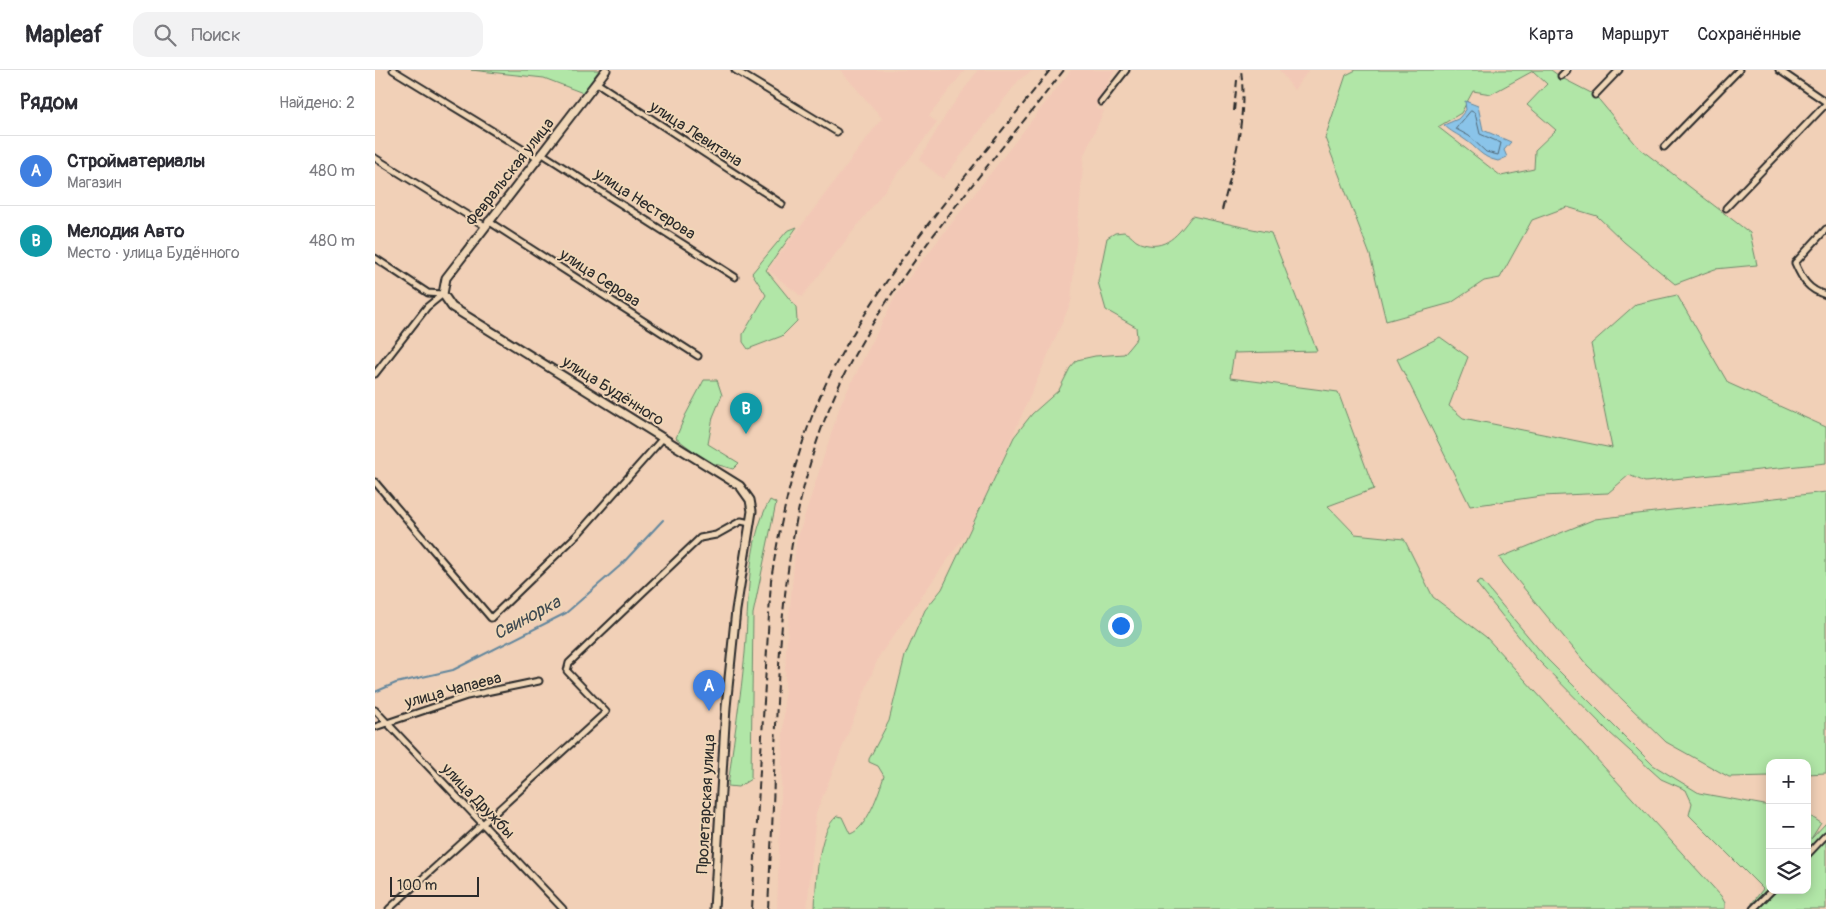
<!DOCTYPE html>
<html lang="ru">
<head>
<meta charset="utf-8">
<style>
	:root { --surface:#fff; --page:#f2f2f3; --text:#2b2b33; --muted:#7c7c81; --line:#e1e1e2; --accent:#1a73e8 }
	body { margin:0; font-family:Pangolin,sans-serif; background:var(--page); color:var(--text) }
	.controls { position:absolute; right:15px; bottom:15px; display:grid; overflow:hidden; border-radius:10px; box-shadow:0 2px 12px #0003 }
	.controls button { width:45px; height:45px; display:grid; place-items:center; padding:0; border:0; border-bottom:1px solid var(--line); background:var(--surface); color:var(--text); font:25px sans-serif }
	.scale { position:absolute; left:15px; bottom:12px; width:89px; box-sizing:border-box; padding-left:5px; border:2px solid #2b2b2b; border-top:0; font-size:14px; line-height:18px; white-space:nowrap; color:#2b2b2b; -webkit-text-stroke:4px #f0d6b7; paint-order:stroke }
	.you { position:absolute; left:745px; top:555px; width:18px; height:18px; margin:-12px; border:4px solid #fff; border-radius:50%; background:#1a73e8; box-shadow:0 0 0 8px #1a73e833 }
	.badge { display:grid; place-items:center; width:32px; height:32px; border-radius:50%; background:var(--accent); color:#fff; font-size:16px; font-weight:700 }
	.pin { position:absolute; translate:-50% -41px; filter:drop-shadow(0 1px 2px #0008) }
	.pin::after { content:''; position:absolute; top:26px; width:18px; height:15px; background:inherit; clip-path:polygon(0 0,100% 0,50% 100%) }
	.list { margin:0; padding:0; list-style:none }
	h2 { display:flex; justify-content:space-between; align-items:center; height:65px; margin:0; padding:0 20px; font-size:21px }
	h2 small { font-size:16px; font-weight:400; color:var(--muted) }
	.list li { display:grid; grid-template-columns:32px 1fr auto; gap:15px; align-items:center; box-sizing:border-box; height:70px; padding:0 20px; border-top:1px solid var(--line) }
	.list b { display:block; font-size:19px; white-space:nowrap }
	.list p { margin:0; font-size:16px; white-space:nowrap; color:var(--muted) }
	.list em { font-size:16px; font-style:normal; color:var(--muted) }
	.icon { flex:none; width:28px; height:28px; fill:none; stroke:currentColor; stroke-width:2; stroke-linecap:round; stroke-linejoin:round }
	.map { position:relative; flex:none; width:1451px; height:839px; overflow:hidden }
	header { display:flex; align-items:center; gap:30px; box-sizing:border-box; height:70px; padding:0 25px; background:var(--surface); border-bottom:1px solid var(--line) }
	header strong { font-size:24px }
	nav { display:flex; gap:28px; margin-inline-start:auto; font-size:18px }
	.search { width:350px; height:45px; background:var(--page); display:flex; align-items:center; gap:12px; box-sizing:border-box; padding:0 18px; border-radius:15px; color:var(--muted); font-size:19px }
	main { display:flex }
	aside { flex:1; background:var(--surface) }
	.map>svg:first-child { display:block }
</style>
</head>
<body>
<header>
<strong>Mapleaf</strong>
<div class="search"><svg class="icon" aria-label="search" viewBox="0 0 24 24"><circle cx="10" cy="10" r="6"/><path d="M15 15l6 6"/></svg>Поиск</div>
<nav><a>Карта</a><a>Маршрут</a><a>Сохранённые</a></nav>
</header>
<main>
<aside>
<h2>Рядом<small>Найдено: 2</small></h2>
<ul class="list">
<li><span class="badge" style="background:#3f7fe0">A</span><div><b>Стройматериалы</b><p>Магазин</p></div><em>480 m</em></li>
<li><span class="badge" style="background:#0f9aa8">B</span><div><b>Мелодия Авто</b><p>Место · улица Будённого</p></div><em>480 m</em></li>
</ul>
</aside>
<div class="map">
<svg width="1451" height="839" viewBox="0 0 1451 839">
	<rect width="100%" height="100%" fill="#f1d0b7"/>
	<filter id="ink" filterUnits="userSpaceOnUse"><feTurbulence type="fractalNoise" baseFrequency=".02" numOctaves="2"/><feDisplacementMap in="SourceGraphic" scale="10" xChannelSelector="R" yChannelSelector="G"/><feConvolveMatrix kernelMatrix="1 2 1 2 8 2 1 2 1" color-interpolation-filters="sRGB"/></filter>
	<g filter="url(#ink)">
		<g fill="#f2c8b6">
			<path d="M465,0H590L554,46L562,53L427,227L393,200L507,48Z"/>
			<path d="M603,0H658L644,10L568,109L544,90L572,43Z"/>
			<path d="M696,0H740L721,38L729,41L709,85L696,232L601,450L504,586L441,743L432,839H402L411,580L421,473L466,333L522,223Z"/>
			<path d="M904,0H934L919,20Z"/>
		</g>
		<g fill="#b1e6a7" stroke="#6e8869" fill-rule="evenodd">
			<path d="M96,0H224L208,23L169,8Z"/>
			<path d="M981,0H1176L1187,8L1220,25L1264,78L1375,163L1382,195L1340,199L1300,214L1249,172L1222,146L1192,137L1157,150L1125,208L1109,211L1076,233L1011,251L995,185L950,68L971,5ZM1158,1L1172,14L1152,35L1181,60L1160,80L1159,99L1126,106L1063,57L1086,43L1098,21L1116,24Z"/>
			<path d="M817,146L896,163L942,281L859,283L855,308L963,322L999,419L953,436L980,464L1029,469L1058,527L1111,567L1346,826L1350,833V839H440C441,815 442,762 462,746L467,747L475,764C492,759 504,722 509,706L503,696L494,692V689L514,651L530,586L550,540L567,519L639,367L657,344L684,320L695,298L702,290L720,286L749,284L762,268L761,257L731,240L723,212L732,168L740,163L749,162C756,164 759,171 765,173C791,182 803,164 817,146Z"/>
			<path d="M422,157L391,200L421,237L422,251L407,266L373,279L368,272V264L391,225L377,203L412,161Z"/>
			<path d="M1302,225L1353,313L1451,357V393L1270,412L1254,405L1233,423L1167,426L1095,436L1022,289L1065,267L1093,287L1074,336L1088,348L1237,378L1216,274L1261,234Z"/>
			<path d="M329,310H342L347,325L338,347L333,374L364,393L358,399L333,392L301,368L310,346Z"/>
			<path d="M1451,422V703L1432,704V693H1395V706L1354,707L1291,672L1212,595L1124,488L1220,449Z"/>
			<path d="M395,430L401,433L378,544L376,709L363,717L353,716C358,672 366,627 370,583C374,535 371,471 395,430Z"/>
			<path d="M1106,510L1172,589L1278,695L1324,723L1395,736V820H1432V744L1446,753L1436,769L1451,753V839H1377V833L1388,819L1314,745L1317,733L1311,720L1286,709L1235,663L1161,588L1101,513Z"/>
		</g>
		<path fill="#8ac4e9" stroke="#64879d" d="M1090,31L1103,36L1108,60L1136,72L1129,80L1132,87L1123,91C1105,87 1103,78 1089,69C1082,64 1076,62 1069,55L1083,49L1091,40Z"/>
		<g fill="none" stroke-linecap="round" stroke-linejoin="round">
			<path stroke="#516877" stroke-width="1" d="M1096,41L1100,43L1105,64L1126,73L1123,85L1111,82L1094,66L1081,59Z"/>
			<path stroke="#64879d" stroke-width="2" d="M0,622L21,613L78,600L191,543L246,495L288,450"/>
			<defs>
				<g id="minor">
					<path d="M18,0L162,88"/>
					<path d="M360,0L462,62"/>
					<path d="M1404,0L1451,32"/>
					<path d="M1186,6L1192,0"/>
					<path d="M222,13L407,134"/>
					<path d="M1220,25L1244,0"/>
					<path d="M726,32L751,0"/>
					<path d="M1289,77L1364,0"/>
					<path d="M166,83L360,207"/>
					<path d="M0,88L110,156"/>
					<path d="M1351,138L1451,34"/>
					<path d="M113,151L323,286"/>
					<path d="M1451,159L1420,193C1427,209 1433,220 1451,225"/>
					<path d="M0,188L53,223L67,224"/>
					<path d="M0,304L52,237L68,224"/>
					<path d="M0,412L116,548L202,465L288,368"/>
					<path d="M0,640L188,839"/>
					<path d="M0,657L92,626L164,611"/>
					<path d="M1432,785L1451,765"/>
					<path d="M14,839L231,642L192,601L194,593L325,468L341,465L366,451L375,453"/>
					<path d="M1378,839L1397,820"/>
				</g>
				<path id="secondary" d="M231,0L71,208L68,224L77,237L365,416L375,430L377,441L361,540L351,637L339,839"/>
			</defs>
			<use href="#minor" stroke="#2b2b2b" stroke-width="9"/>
			<use href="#secondary" stroke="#2b2b2b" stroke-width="11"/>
			<use href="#minor" stroke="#f0d6b7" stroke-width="5"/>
			<use href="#secondary" stroke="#f0d6b7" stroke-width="7"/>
			<g stroke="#2b2b2b" stroke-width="2" stroke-dasharray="8 4" stroke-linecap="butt">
				<path d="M859,41L862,10"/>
				<path d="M847,140C859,93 872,49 866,0"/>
				<path d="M377,839L396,510C407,440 424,367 456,303C514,192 599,98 675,0"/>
				<path d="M393,839C395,794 398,750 399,705C405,555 408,409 485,275C542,176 619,90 689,0"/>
			</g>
		</g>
	</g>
	<g text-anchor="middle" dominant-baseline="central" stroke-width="4" stroke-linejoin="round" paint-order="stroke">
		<g font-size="16" fill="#2b2b2b" stroke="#f0d6b7">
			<text transform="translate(321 64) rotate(33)">улица Левитана</text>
			<text transform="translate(135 102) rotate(-52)">Февральская улица</text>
			<text transform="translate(270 134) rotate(33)">улица Нестерова</text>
			<text transform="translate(225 208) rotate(33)">улица Серова</text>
			<text transform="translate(238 321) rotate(32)">улица Будённого</text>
			<text transform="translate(78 620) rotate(-15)">улица Чапаева</text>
			<text transform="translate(103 731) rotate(46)">улица Дружбы</text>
			<text transform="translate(331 734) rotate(-87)">Пролетарская улица</text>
		</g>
		<g font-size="18" font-style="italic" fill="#3e4a51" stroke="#f0d6b7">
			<text transform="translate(152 548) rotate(-28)">Свинорка</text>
		</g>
	</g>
</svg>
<div class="controls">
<button>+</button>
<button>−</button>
<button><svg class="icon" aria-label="layers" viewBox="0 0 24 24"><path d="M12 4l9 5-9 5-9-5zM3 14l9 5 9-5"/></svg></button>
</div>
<div class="scale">100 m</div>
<div class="you"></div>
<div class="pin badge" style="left:334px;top:641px;background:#3f7fe0">A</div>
<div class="pin badge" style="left:371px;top:364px;background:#0f9aa8">B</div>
</div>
</main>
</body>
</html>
